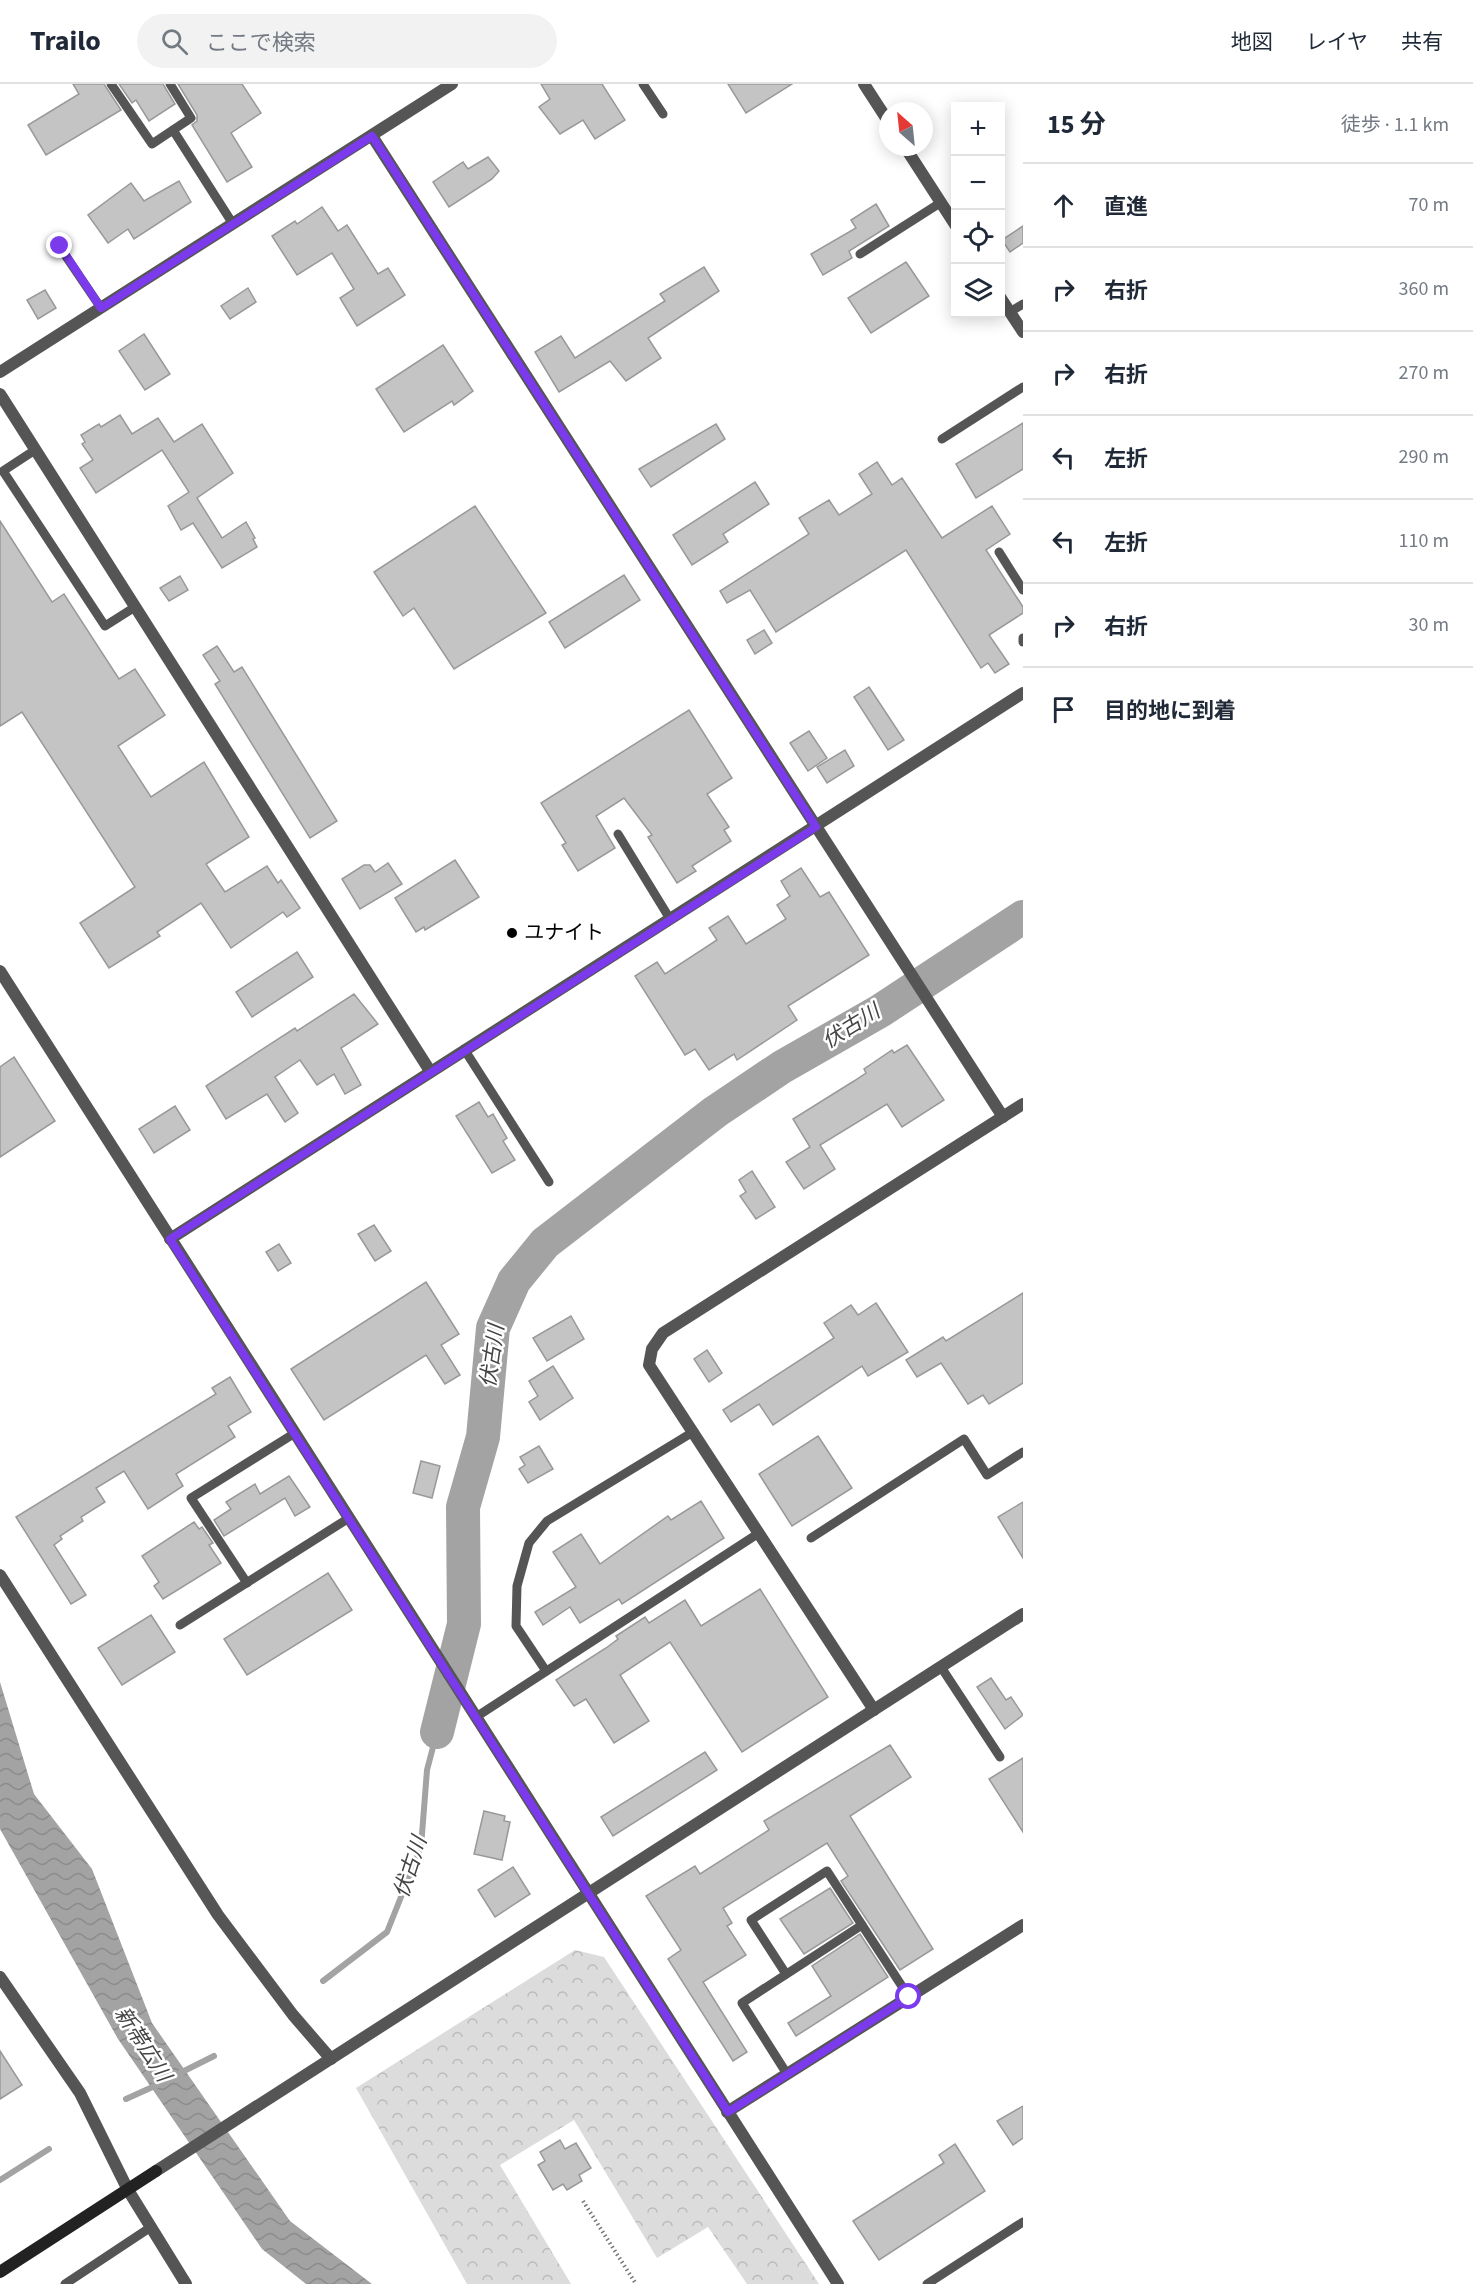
<!DOCTYPE html>
<html lang="ja">
<head>
<meta charset="utf-8">
<style>
	:root { --surface:#fff; --page:#f2f2f3; --text:#1f2937; --muted:#747a83; --line:#e0e1e3 }
	body { margin:0; font-family:"Source Sans 3","Noto Sans JP",sans-serif; background:var(--page); color:var(--text) }
	.controls { position:absolute; right:18px; top:18px; display:grid; overflow:hidden; border-radius:0px; box-shadow:0 3px 15px #0003 }
	.controls button { width:54px; height:54px; display:grid; place-items:center; padding:0; border:0; border-bottom:2px solid var(--line); background:var(--surface); color:var(--text); font:30px sans-serif }
	.compass { position:absolute; left:879px; top:18px; width:54px; height:54px; border-radius:50%; background:var(--surface); box-shadow:0 3px 15px #0003; rotate:333deg }
	.stop { position:absolute; width:18px; height:18px; margin:-14px; border:4px solid #7c3aed; border-radius:50%; background:#fff }
	.stop.end { background:#7c3aed; border-color:#fff; box-shadow:0 2px 6px #0008 }
	.list { margin:0; padding:0; list-style:none }
	h2 { display:flex; justify-content:space-between; align-items:center; height:78px; margin:0; padding:0 24px; font-size:26px }
	h2 small { font-size:20px; font-weight:400; color:var(--muted) }
	.list li { display:grid; grid-template-columns:39px 1fr auto; gap:18px; align-items:center; box-sizing:border-box; height:84px; padding:0 24px; border-top:2px solid var(--line) }
	.list b { display:block; font-size:22px; white-space:nowrap }
	.list em { font-size:20px; font-style:normal; color:var(--muted) }
	.icon { flex:none; width:33px; height:33px; fill:none; stroke:currentColor; stroke-width:2; stroke-linecap:round; stroke-linejoin:round }
	.map { position:relative; flex:none; width:1023px; height:2200px; overflow:hidden }
	header { display:flex; align-items:center; gap:36px; box-sizing:border-box; height:84px; padding:0 30px; background:var(--surface); border-bottom:2px solid var(--line) }
	header strong { font-size:28px }
	nav { display:flex; gap:33px; margin-inline-start:auto; font-size:21px }
	.search { width:420px; height:54px; background:var(--page); display:flex; align-items:center; gap:15px; box-sizing:border-box; padding:0 21px; border-radius:33px; color:var(--muted); font-size:22px }
	main { display:flex }
	aside { flex:1; background:var(--surface) }
	.map>svg:first-child { display:block }
</style>
</head>
<body>
<header>
<strong>Trailo</strong>
<div class="search"><svg class="icon" aria-label="search" viewBox="0 0 24 24"><circle cx="10" cy="10" r="6"/><path d="M15 15l6 6"/></svg>ここで検索</div>
<nav><a>地図</a><a>レイヤ</a><a>共有</a></nav>
</header>
<main>
<div class="map">
<svg width="1023" height="2200" viewBox="0 0 1023 2200">
	<defs>
		<pattern id="forest-crowns" width="20" height="18" patternUnits="userSpaceOnUse" patternTransform="scale(1.5)"><rect width="20" height="18" fill="#dcdcdc"/><path d="M2 6a3 3 0 1 1 6 0M12 15a3 3 0 1 1 6 0" fill="none" stroke="#bbb"/></pattern>
		<pattern id="water-waves" width="16" height="10" patternUnits="userSpaceOnUse" patternTransform="scale(1.5)"><rect width="16" height="10" fill="#a3a3a3"/><path d="M0 5q4-4 8 0t8 0" fill="none" stroke="#8b8b8b"/></pattern>
	</defs>
	<rect width="100%" height="100%" fill="#fff"/>
	<path fill="url(#forest-crowns)" d="M575,1866L604,1873L819,2200H747L708,2143L657,2174L574,2036L500,2081L571,2200H467L356,2004Z"/>
	<path fill="url(#water-waves)" d="M0,1598L34,1710L92,1785L152,1939L290,2137L372,2200H306L262,2165L118,1955L0,1745Z"/>
	<g fill="none" stroke-linecap="round" stroke-linejoin="round">
		<g stroke="#a3a3a3" stroke-width="6">
			<path d="M323,1897L387,1848L421,1763L427,1686L437,1648"/>
			<path d="M180,1989L214,1972"/>
			<path d="M126,2015L157,2001"/>
			<path d="M0,2096L49,2065"/>
		</g>
		<path stroke="#a3a3a3" stroke-width="34" d="M437,1648L464,1540L463,1423L483,1353L493,1244L514,1197L545,1159L715,1028L782,983L880,927L1023,833"/>
	</g>
	<g fill="#c4c4c4" stroke="#999" stroke-width="1.5">
		<path d="M73,0H104L121,26L46,71L28,41L79,10Z"/>
		<path d="M119,0H163L175,20L149,37L136,16L132,19Z"/>
		<path d="M178,0H242L261,29L231,49L252,83L227,98L192,41L197,37V31Z"/>
		<path d="M541,0H602L625,36L595,55L583,36L560,50L539,23L550,15Z"/>
		<path d="M728,0H792L746,29Z"/>
		<path d="M488,73L499,87L492,95L449,123L433,98L463,78L468,85Z"/>
		<path d="M179,97L191,118L134,155L128,145L108,159L88,131L131,99L144,117Z"/>
		<path d="M876,120L889,142L849,167L852,174L823,191L811,170L856,144L851,136Z"/>
		<path d="M322,123L338,147L347,141L378,190L388,184L405,211L357,242L340,214L354,205L332,169L297,191L272,152L295,137L297,140Z"/>
		<path d="M1023,142V159L1010,168L1002,156Z"/>
		<path d="M906,178L929,212L871,249L848,214Z"/>
		<path d="M704,183L719,207L648,254L661,274L626,297L610,277L559,308L535,268L561,252L575,274L665,217L660,210Z"/>
		<path d="M248,204L256,218L230,235L221,222Z"/>
		<path d="M45,206L56,224L38,235L27,216Z"/>
		<path d="M144,250L170,290L145,306L119,267Z"/>
		<path d="M443,261L473,307L454,321L452,317L404,348L376,305Z"/>
		<path d="M120,331L132,350L158,334L174,358L202,340L233,389L197,414L222,454L246,438L255,454L253,455L257,463L222,484L193,439L181,446L168,422L189,408L162,366L96,409L80,384L93,376L82,360L85,358L81,351L99,340L101,343Z"/>
		<path d="M1023,339V385L976,414L956,380Z"/>
		<path d="M716,340L725,355L651,403L639,385Z"/>
		<path d="M877,378L892,401L902,394L942,454L992,422L1010,450L986,466L1023,523V529L989,551L1009,580L995,589L988,579L981,584L906,466L776,548L750,506L727,519L720,507L809,450L799,434L829,416L839,431L872,410L859,390Z"/>
		<path d="M755,398L769,420L723,450L728,458L692,481L673,451Z"/>
		<path d="M475,422L546,529L454,585L414,524L403,532L374,488Z"/>
		<path d="M0,437L52,518L64,510L119,595L135,585L165,631L118,662L151,713L204,678L249,753L206,780L225,808L267,782L278,799L281,796L300,824L287,833L283,828L231,864L201,819L157,848L160,852L109,884L80,839L135,803L22,628L0,642Z"/>
		<path d="M624,491L640,516L565,564L549,538Z"/>
		<path d="M180,492L188,506L169,517L160,504Z"/>
		<path d="M764,546L772,559L755,570L747,556Z"/>
		<path d="M217,562L234,588L242,583L337,737L310,754L215,600L220,597L203,571Z"/>
		<path d="M869,603L904,656L888,666L854,613Z"/>
		<path d="M689,626L732,694L707,710L729,743L724,746L731,757L692,782L696,787L677,799L648,753L652,751L624,714L596,732L615,764L578,787L562,761L566,759L541,719Z"/>
		<path d="M809,647L827,674L808,687L790,659Z"/>
		<path d="M845,666L854,682L827,699L817,683Z"/>
		<path d="M455,776L479,813L425,846L424,843L416,848L395,814Z"/>
		<path d="M388,779L402,800L360,825L342,795L364,781H370L375,788Z"/>
		<path d="M801,784L820,813L829,808L869,871L788,922L797,936L737,976L734,970L709,986L695,965L685,971L635,892L657,878L665,890L717,856L709,844L728,832L746,860L786,835L777,821L790,812L781,797Z"/>
		<path d="M297,868L313,893L252,933L236,908Z"/>
		<path d="M354,910L378,940L341,964L361,1001L345,1010L334,990L317,1001L300,976L275,993L298,1029L285,1038L267,1010L226,1035L206,1002L295,944L297,947Z"/>
		<path d="M907,961L944,1016L902,1043L887,1020L820,1061L835,1085L804,1105L786,1078L810,1063L793,1035L854,997L866,989L864,985L892,966L894,969Z"/>
		<path d="M14,973L55,1037L0,1073V983Z"/>
		<path d="M479,1018L488,1033L493,1030L507,1054L503,1057L515,1076L492,1089L456,1032Z"/>
		<path d="M175,1022L190,1046L154,1069L139,1045Z"/>
		<path d="M752,1087L775,1123L756,1135L740,1112L746,1108L739,1096Z"/>
		<path d="M374,1141L391,1167L375,1177L358,1150Z"/>
		<path d="M279,1160L291,1179L278,1187L266,1168Z"/>
		<path d="M426,1198L459,1250L441,1261L460,1291L445,1300L426,1271L324,1336L291,1285Z"/>
		<path d="M1023,1209V1299L989,1320L983,1311L968,1320L941,1279L917,1293L906,1276L943,1253L946,1257Z"/>
		<path d="M876,1219L908,1268L868,1292L862,1282L773,1341L759,1320L731,1338L723,1326L834,1254L824,1239L851,1221L858,1231Z"/>
		<path d="M571,1232L584,1255L547,1277L533,1254Z"/>
		<path d="M707,1266L722,1289L709,1298L694,1275Z"/>
		<path d="M553,1282L573,1314L540,1336L529,1318L538,1312L529,1297Z"/>
		<path d="M230,1293L251,1328L228,1342L235,1353L176,1390L183,1402L148,1425L124,1387L96,1404L105,1418L81,1433L83,1437L60,1452L62,1455L54,1461L86,1511L71,1520L16,1433L216,1310L212,1304Z"/>
		<path d="M818,1352L852,1404L792,1442L759,1390Z"/>
		<path d="M539,1362L553,1385L528,1399L519,1385L525,1381L520,1373Z"/>
		<path d="M421,1377L440,1382L432,1414L413,1409Z"/>
		<path d="M289,1392L310,1423L295,1432L285,1414L224,1452L214,1436L231,1425L226,1418L255,1400L260,1410Z"/>
		<path d="M701,1417L724,1454L622,1520L619,1515L580,1539L570,1523L543,1541L535,1528L576,1503L553,1468L581,1450L600,1480L668,1432L671,1436Z"/>
		<path d="M1023,1418V1474L998,1433Z"/>
		<path d="M194,1438L199,1445L202,1443L213,1459L209,1461L221,1479L163,1515L154,1502L159,1498L142,1472Z"/>
		<path d="M328,1489L352,1526L247,1591L224,1555Z"/>
		<path d="M760,1505L828,1613L742,1668L670,1558L620,1591L649,1637L614,1659L586,1615L574,1622L556,1596L606,1564L618,1555L616,1552L645,1533L649,1539L685,1516L701,1542Z"/>
		<path d="M151,1531L175,1568L122,1601L98,1564Z"/>
		<path d="M991,1594L1006,1616L1011,1613L1023,1631L1005,1645L977,1603Z"/>
		<path d="M890,1661L911,1693L850,1732L933,1865L900,1886L841,1797L848,1792L827,1759L723,1824L732,1839L727,1842L746,1871L703,1898L747,1968L733,1977L668,1875L681,1866L646,1812L695,1782L700,1790L769,1746L764,1737Z"/>
		<path d="M705,1668L717,1686L613,1752L601,1733Z"/>
		<path d="M1023,1674V1748L989,1695Z"/>
		<path d="M484,1727L505,1732L504,1737L510,1738L502,1776L474,1770Z"/>
		<path d="M513,1783L530,1810L495,1833L478,1806Z"/>
		<path d="M830,1804L853,1839L804,1870L780,1835Z"/>
		<path d="M860,1850L888,1893L796,1952L788,1939L831,1912L812,1882Z"/>
		<path d="M0,1967L22,2001L0,2015Z"/>
		<path d="M1023,2022V2054L1013,2061L997,2037Z"/>
		<path d="M560,2056L565,2065L576,2059L591,2084L579,2091L582,2097L567,2106L563,2100L553,2106L538,2081L545,2077L540,2068Z"/>
		<path d="M955,2060L985,2107L879,2176L853,2137L944,2079L939,2071Z"/>
	</g>
	<g fill="none" stroke-linecap="round" stroke-linejoin="round">
		<path stroke="#777" stroke-width="4" stroke-dasharray="1.5 3" stroke-linecap="butt" d="M583,2117L636,2200"/>
		<g stroke="#555" stroke-width="9">
			<path d="M111,0L152,60L191,34L170,0"/>
			<path d="M643,0L663,30"/>
			<path d="M173,46L233,140"/>
			<path d="M59,162L101,224"/>
			<path d="M860,170L940,119"/>
			<path d="M1010,228L1023,220"/>
			<path d="M942,355L1023,303"/>
			<path d="M35,366L3,387L105,542L135,523"/>
			<path d="M999,468L1023,506"/>
			<path d="M1023,554V558"/>
			<path d="M618,750L670,835"/>
			<path d="M464,965L549,1098"/>
			<path d="M811,1454L964,1355L987,1391L1023,1368"/>
			<path d="M247,1499L191,1414L295,1349"/>
			<path d="M180,1541L349,1434"/>
			<path d="M941,1583L1000,1673"/>
			<path d="M546,1587L516,1542L517,1502L529,1459L547,1437L693,1348"/>
			<path d="M476,1633L759,1449"/>
			<path d="M786,1890L751,1836L827,1787L862,1841"/>
			<path d="M787,1990L742,1919L862,1841L909,1913"/>
			<path d="M65,2200L151,2143"/>
			<path d="M927,2200L1023,2138"/>
		</g>
		<g stroke="#555" stroke-width="12">
			<path d="M864,0L888,37"/>
			<path d="M372,52L1003,1033"/>
			<path d="M905,63L956,142"/>
			<path d="M1000,213L1023,248"/>
			<path d="M0,288L452,0"/>
			<path d="M0,310L430,987"/>
			<path d="M0,887L838,2200"/>
			<path d="M170,1155L1023,609"/>
			<path d="M0,1491L218,1831L293,1931L331,1975"/>
			<path d="M874,1626L649,1281L652,1265L663,1249L1023,1020"/>
			<path d="M0,1893L80,2009L128,2106L186,2200"/>
			<path d="M727,2028L1023,1841"/>
			<path d="M156,2087L1023,1530"/>
		</g>
		<path stroke="#222" stroke-width="12" d="M0,2188L156,2087"/>
	</g>
	<g fill="none" stroke-linecap="round" stroke-linejoin="round">
		<path stroke="#7c3aed" stroke-width="8" d="M60,162L101,224L372,52L816,743L170,1155L728,2028L909,1913"/>
	</g>
	<circle fill="#000" stroke="#fff" stroke-width="2" cx="512" cy="849" r="6"/>
	<g text-anchor="middle" dominant-baseline="central" stroke-width="5" stroke-linejoin="round" paint-order="stroke">
		<g font-size="20" fill="#000" stroke="#fff" text-anchor="start">
			<text x="524" y="849">ユナイト</text>
		</g>
		<g font-size="21" font-style="italic" fill="#444" stroke="#fff">
			<text transform="translate(851 942) rotate(-32)">伏古川</text>
			<text transform="translate(492 1272) rotate(-82)">伏古川</text>
			<text transform="translate(410 1783) rotate(-72)">伏古川</text>
			<text transform="translate(143 1960) rotate(57)">新帯広川</text>
		</g>
	</g>
</svg>
<div class="controls">
<button>+</button>
<button>−</button>
<button><svg class="icon" aria-label="locate" viewBox="0 0 24 24"><circle cx="12" cy="12" r="6"/><path d="M12 2v4M12 18v4M2 12h4M18 12h4"/></svg></button>
<button><svg class="icon" aria-label="layers" viewBox="0 0 24 24"><path d="M12 4l9 5-9 5-9-5zM3 14l9 5 9-5"/></svg></button>
</div>
<svg class="compass" viewBox="-18 -18 36 36"><path d="M0-13l5 13h-10z" fill="#e53935"/><path d="M0 13l5-13h-10z" fill="#747a83"/></svg>
<div class="stop" style="left:909px;top:1913px"></div>
<div class="stop end" style="left:60px;top:162px"></div>
</div>
<aside>
<h2>15 分<small>徒歩 · 1.1 km</small></h2>
<ul class="list">
<li><svg class="icon" aria-label="ahead" viewBox="0 0 24 24"><path d="M12 20V5M6 11l6-6 6 6"/></svg><div><b>直進</b></div><em>70 m</em></li>
<li><svg class="icon" aria-label="right" viewBox="0 0 24 24"><path d="M7 20v-9h11M14 6l5 5-5 5"/></svg><div><b>右折</b></div><em>360 m</em></li>
<li><svg class="icon" aria-label="right" viewBox="0 0 24 24"><path d="M7 20v-9h11M14 6l5 5-5 5"/></svg><div><b>右折</b></div><em>270 m</em></li>
<li><svg class="icon" aria-label="left" viewBox="0 0 24 24"><path d="M17 20v-9H6M10 6l-5 5 5 5"/></svg><div><b>左折</b></div><em>290 m</em></li>
<li><svg class="icon" aria-label="left" viewBox="0 0 24 24"><path d="M17 20v-9H6M10 6l-5 5 5 5"/></svg><div><b>左折</b></div><em>110 m</em></li>
<li><svg class="icon" aria-label="right" viewBox="0 0 24 24"><path d="M7 20v-9h11M14 6l5 5-5 5"/></svg><div><b>右折</b></div><em>30 m</em></li>
<li><svg class="icon" aria-label="arrive" viewBox="0 0 24 24"><path d="M6 21V4h12l-3 4 3 4H6"/></svg><div><b>目的地に到着</b></div></li>
</ul>
</aside>
</main>
</body>
</html>
